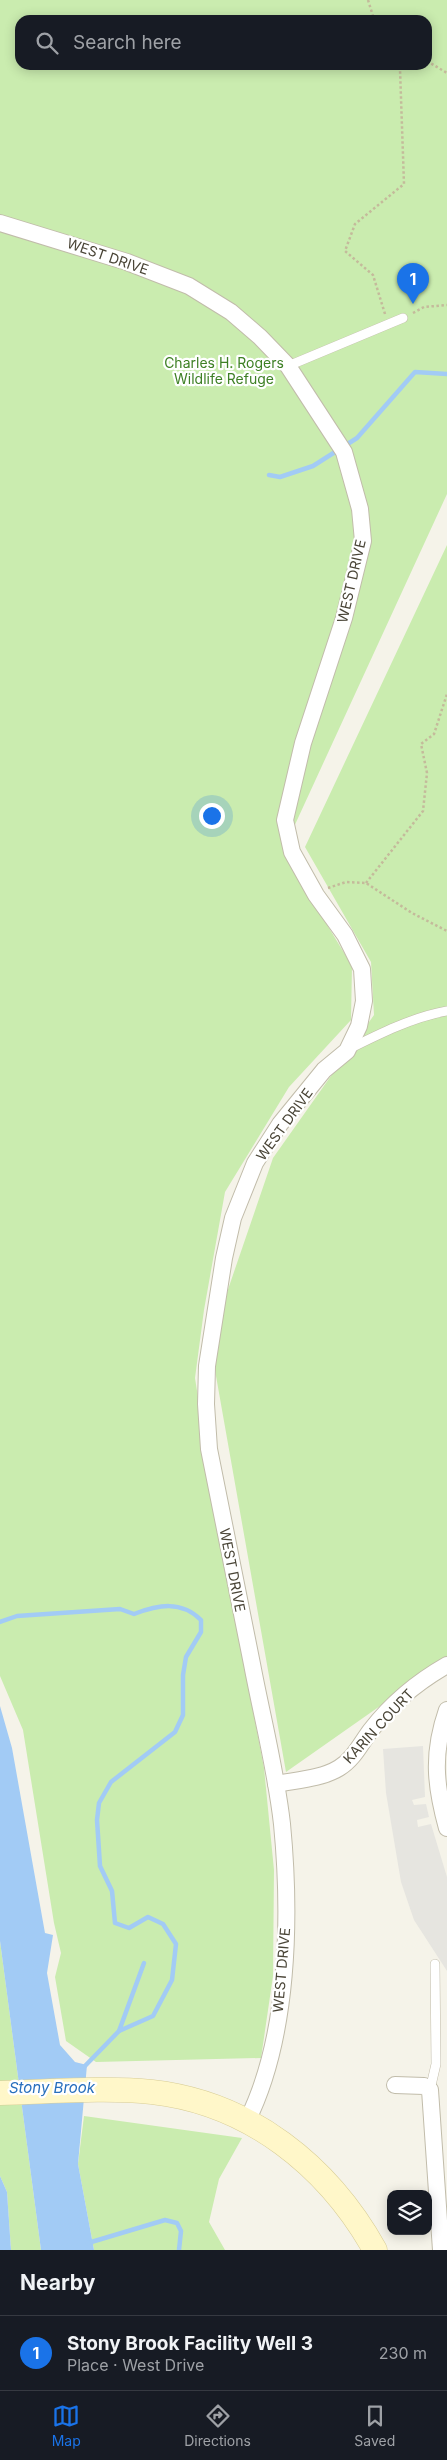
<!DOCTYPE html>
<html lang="en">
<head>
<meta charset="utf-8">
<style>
	:root { --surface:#171b24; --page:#242831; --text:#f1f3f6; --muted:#9ea1a6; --line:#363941; --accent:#1a73e8 }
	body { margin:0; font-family:Inter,sans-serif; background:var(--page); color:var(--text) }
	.controls { position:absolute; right:15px; bottom:15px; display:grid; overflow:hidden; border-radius:10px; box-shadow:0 2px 12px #0003 }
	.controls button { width:45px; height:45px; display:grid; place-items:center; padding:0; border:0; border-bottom:1px solid var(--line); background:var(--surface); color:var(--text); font:25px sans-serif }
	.you { position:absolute; left:211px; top:815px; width:18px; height:18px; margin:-12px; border:4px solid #fff; border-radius:50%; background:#1a73e8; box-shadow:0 0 0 8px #1a73e833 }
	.badge { display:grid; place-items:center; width:32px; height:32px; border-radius:50%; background:var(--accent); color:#fff; font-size:16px; font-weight:700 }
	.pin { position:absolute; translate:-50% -41px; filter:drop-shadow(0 1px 2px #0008) }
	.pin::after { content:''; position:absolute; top:26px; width:18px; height:15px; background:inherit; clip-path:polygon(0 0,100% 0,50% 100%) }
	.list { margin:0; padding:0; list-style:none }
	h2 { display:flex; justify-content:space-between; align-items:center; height:65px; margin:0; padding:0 20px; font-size:21px }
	h2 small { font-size:16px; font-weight:400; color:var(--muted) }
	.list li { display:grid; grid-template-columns:32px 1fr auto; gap:15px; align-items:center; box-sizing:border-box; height:75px; padding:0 20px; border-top:1px solid var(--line) }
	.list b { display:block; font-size:19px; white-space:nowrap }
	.list p { margin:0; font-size:16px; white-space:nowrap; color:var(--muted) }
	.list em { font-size:16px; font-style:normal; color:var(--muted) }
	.icon { flex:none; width:28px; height:28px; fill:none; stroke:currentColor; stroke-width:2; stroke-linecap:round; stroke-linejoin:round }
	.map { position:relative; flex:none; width:447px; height:2250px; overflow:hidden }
	.search { position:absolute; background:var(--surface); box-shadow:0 2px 12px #0003; left:15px; right:15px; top:15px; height:55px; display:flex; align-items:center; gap:12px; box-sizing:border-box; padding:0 18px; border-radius:15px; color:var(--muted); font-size:19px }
	.sheet { height:140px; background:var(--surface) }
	nav { display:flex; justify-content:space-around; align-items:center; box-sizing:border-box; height:70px; border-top:1px solid var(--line); background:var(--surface); font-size:14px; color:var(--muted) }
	nav a { display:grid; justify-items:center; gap:2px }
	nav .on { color:var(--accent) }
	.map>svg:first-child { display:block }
</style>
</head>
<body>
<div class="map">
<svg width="447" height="2250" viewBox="0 0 447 2250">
	<rect width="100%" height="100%" fill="#f5f3e9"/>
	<g fill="#caecaf" fill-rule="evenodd">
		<path d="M0,0H447V494L287,842L306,890L352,966L351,1020L289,1087L225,1192L204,1310L195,1378L221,1544L264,1768L274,1870L273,1976L261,2058L96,2062L66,2041L55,1977L61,1953L54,1923L23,1730L0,1676ZM20,20H427V65H20Z"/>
		<path d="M447,545V1659L286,1772L210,1342L273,1158L374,1015L371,962L305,847Z"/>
		<path d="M0,1941L41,2250H11L7,2192L0,2176Z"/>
		<path d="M84,2116L242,2138L219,2179L209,2222L225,2250H94L78,2164Z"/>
	</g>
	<path fill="#e6e5e0" d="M423,1746L425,1797L412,1800L414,1805L426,1804L429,1817L417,1820L418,1827L431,1824L447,1877V1971L414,1920L401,1882L386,1793L383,1749Z"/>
	<g fill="#a2cbf5">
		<path d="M0,1706L12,1748L45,1933L53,1935L47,1973L60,2045L75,2062L87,2065L78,2164L94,2250H41L0,1941Z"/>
		<path d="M0,2176L7,2192L11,2250H0Z"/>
	</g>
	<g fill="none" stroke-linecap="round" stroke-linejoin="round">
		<g stroke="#a2cbf5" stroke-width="4.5">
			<path d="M269,475L280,477L313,466L357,438L415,372L447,374"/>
			<path d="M0,1622L17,1616L120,1609L134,1614C158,1605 181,1600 201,1620V1632L186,1657L183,1675V1715L175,1732L111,1782L99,1803L97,1820L100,1866L112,1891L115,1923L129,1928L148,1917L163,1924L176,1944L172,1980L153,2016L119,2031L83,2068"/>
			<path d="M119,2031L144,1963"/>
			<path d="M88,2243L165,2220L177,2223L181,2231L179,2250"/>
		</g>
		<defs>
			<g id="lane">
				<path d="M288,366L403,318"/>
				<path d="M349,1049C379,1034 413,1017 447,1011"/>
				<path d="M430,2090L436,2064L435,1964"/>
			</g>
			<g id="street">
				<path d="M0,223L127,262L189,286L231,312L260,337L288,366L344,452L360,509L363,541L344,618L303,743L285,820L292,852L316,895L345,935L362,969L364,1001L359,1026L347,1051L324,1070L280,1124L255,1163L233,1218L224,1258L207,1366L206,1404L209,1449C223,1520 237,1592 252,1664C262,1717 276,1770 282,1824C291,1917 289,2037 247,2121"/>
				<path d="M447,1710C432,1753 435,1785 447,1828"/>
				<path d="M276,1784C296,1780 321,1779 339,1768C354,1759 361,1743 371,1730C391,1704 419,1681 447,1665"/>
				<path d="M395,2085L424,2086L430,2090L441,2250"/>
			</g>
			<path id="secondary" d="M0,2093C48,2092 104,2087 152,2092C250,2103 328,2166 375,2250"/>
		</defs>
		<use href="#lane" stroke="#c1bcaa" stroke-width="10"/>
		<use href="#street" stroke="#c1bcaa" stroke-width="18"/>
		<use href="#secondary" stroke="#d8cd96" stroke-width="25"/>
		<g stroke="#c4ba9b" stroke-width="2.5" stroke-dasharray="2.5 2.5" stroke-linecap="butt">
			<path d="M368,0L373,16L378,20"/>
			<path d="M427,61L447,73"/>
			<path d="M413,313L424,307L447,305"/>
			<path d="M385,314L373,275L345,251L355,224L404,184L400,69L406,65"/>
			<path d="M366,883L423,811L427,773L421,744L434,734L447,694"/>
			<path d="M328,888L346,882L366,883L412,913L447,931"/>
		</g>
		<use href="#lane" stroke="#fff" stroke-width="9"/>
		<use href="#street" stroke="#fff" stroke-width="16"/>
		<use href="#secondary" stroke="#fff7c9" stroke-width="24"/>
	</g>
	<g text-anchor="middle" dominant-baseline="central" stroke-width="4.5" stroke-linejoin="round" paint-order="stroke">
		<g font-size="14" fill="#494436" stroke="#fff">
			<text transform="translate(108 256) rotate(19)">WEST DRIVE</text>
			<text transform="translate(351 581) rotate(-77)">WEST DRIVE</text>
			<text transform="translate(284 1124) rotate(-54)">WEST DRIVE</text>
			<text transform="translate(233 1570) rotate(79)">WEST DRIVE</text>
			<text transform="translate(378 1726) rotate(-47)">KARIN COURT</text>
			<text transform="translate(281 1970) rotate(-85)">WEST DRIVE</text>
		</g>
		<g font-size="14" fill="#3e8025" stroke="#fff">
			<text x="224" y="362">Charles H. Rogers<tspan x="224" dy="16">Wildlife Refuge</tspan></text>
		</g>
		<g font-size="15" font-style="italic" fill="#286fbd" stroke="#fff">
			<text x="52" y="2087">Stony Brook</text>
		</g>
	</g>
</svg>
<div class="controls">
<button><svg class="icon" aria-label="layers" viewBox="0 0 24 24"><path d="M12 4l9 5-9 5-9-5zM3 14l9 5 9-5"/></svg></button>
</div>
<div class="you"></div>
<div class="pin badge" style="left:413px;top:304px">1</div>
<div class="search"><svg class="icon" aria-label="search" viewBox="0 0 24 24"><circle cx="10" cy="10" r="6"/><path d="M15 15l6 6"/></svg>Search here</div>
</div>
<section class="sheet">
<h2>Nearby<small></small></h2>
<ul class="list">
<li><span class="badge">1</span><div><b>Stony Brook Facility Well 3</b><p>Place · West Drive</p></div><em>230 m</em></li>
</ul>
</section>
<nav>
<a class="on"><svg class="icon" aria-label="map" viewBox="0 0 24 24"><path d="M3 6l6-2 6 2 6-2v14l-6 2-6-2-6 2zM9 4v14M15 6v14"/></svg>Map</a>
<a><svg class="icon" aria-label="directions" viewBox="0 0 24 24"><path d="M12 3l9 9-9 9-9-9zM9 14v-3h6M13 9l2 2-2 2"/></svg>Directions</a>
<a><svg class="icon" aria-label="saved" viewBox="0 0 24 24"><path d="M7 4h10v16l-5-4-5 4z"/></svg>Saved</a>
</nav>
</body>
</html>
